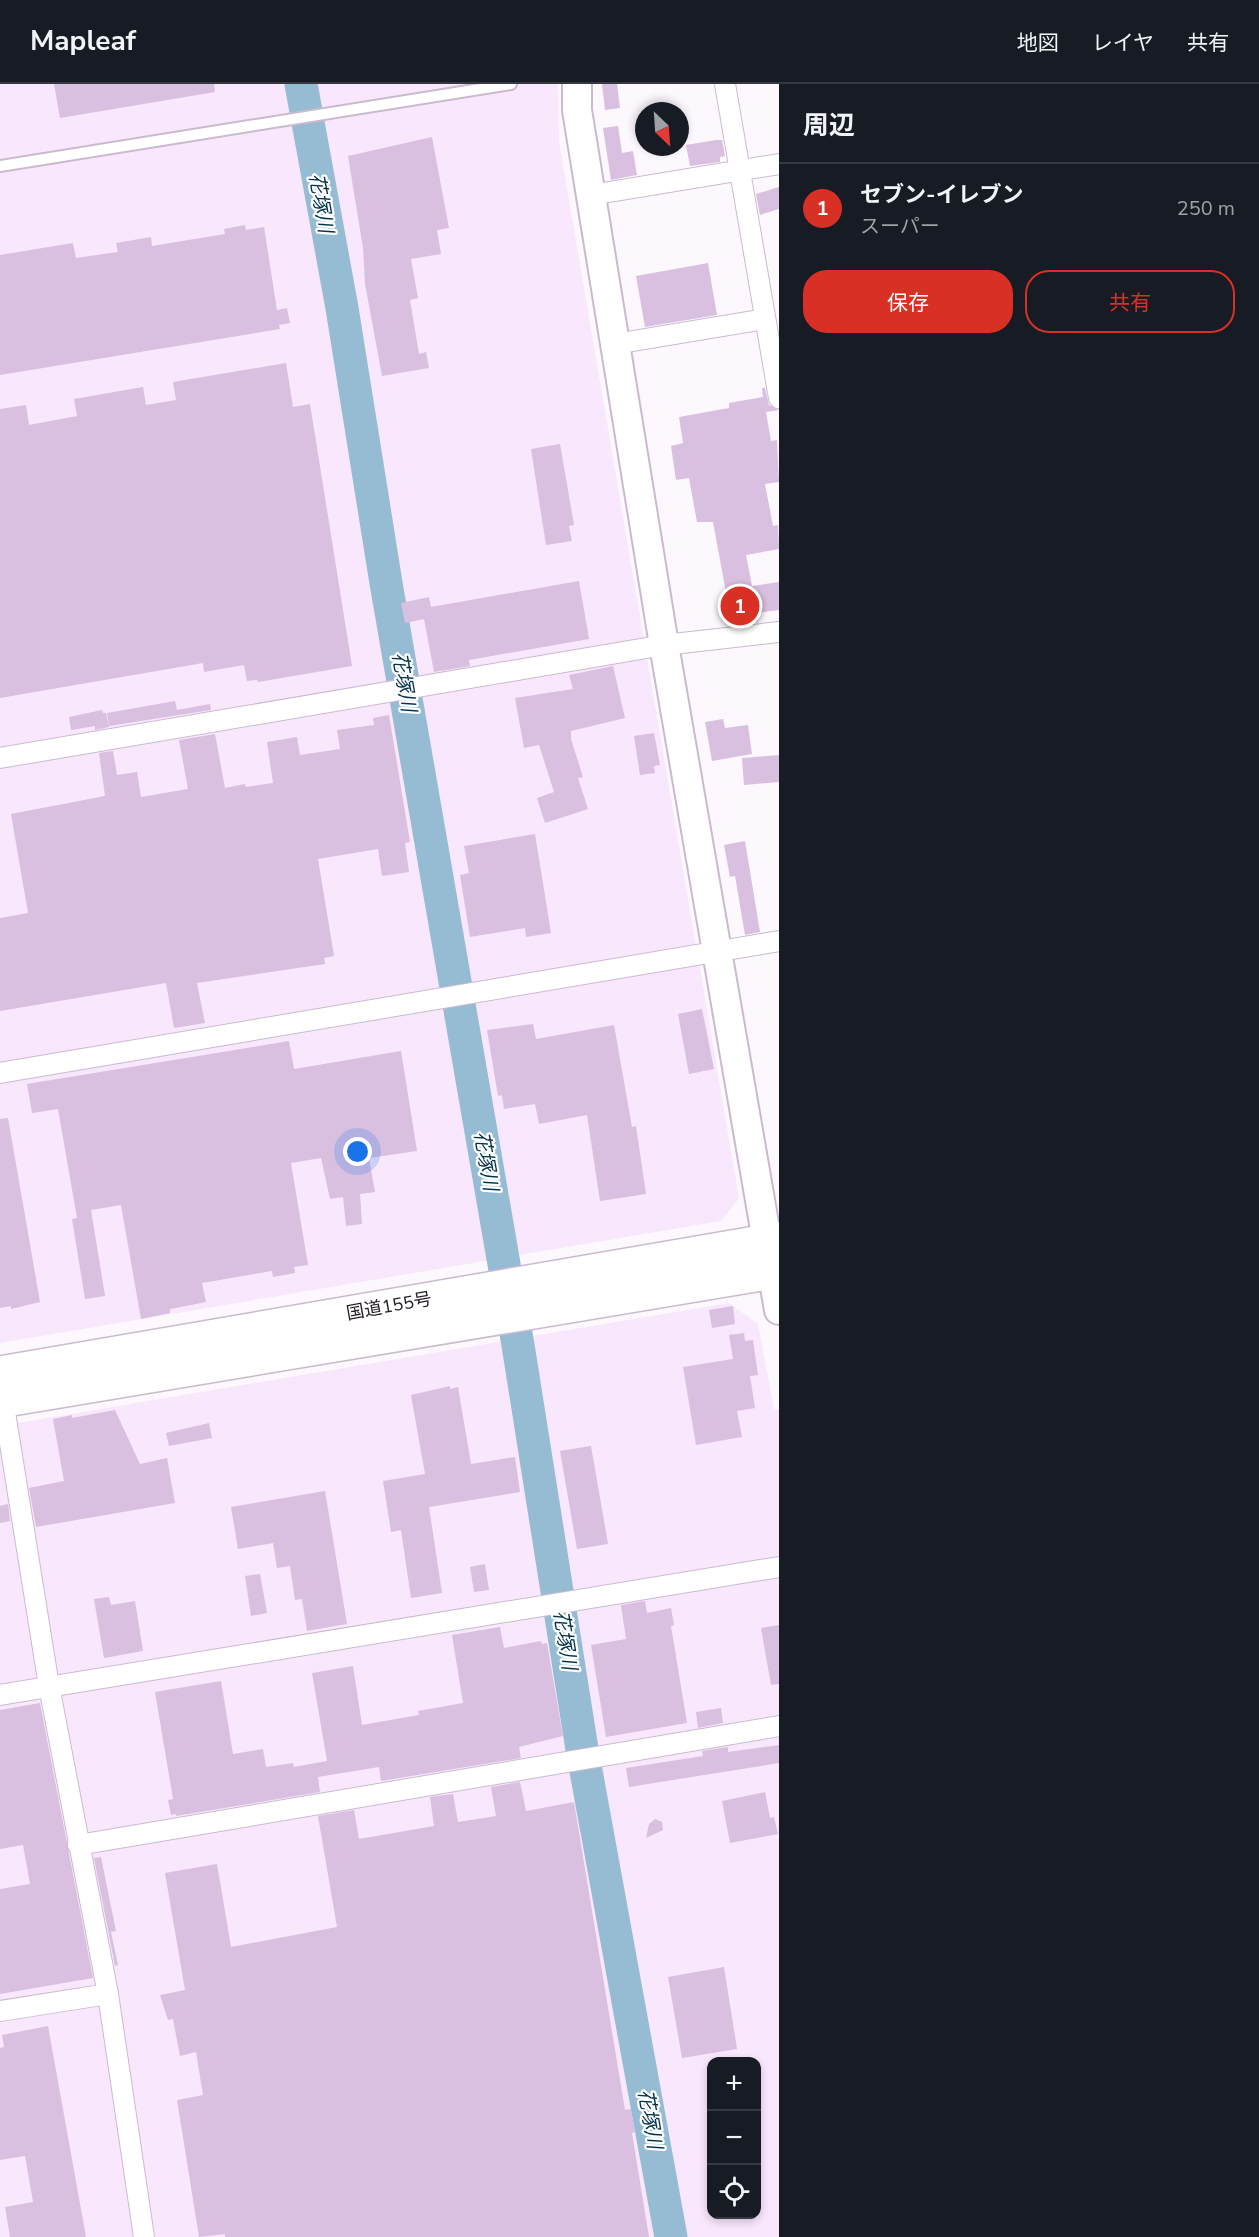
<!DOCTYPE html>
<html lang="ja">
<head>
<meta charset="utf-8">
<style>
	:root { --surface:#171b24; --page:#20242c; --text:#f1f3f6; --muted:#9ea1a6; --line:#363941; --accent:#d93025 }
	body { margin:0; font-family:"Nunito Sans","Noto Sans JP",sans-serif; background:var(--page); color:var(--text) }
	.controls { position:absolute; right:18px; bottom:18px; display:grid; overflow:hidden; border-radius:12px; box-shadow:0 3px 9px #0003 }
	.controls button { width:54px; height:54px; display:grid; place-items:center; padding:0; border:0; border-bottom:2px solid var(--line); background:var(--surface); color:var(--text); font:30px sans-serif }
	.compass { position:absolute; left:635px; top:18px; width:54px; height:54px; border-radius:50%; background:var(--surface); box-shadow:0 3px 9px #0003; rotate:155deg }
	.you { position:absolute; left:358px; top:1068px; width:21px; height:21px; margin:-15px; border:4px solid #fff; border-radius:50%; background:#1a73e8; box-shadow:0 0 0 9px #1a73e833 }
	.badge { display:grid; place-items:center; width:39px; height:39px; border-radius:50%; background:var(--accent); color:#fff; font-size:20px; font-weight:700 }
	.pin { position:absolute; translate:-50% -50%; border:3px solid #fff; box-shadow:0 2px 6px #0006 }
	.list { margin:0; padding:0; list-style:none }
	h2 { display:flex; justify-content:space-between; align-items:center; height:78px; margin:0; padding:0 24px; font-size:26px }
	h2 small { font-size:20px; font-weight:400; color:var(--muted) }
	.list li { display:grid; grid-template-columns:39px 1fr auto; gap:18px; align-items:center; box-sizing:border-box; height:90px; padding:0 24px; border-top:2px solid var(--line) }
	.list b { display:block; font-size:22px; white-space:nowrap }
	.list p { margin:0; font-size:20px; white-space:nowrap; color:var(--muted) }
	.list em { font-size:20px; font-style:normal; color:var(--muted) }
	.actions { display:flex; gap:12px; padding:18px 24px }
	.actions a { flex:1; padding:14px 0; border:2px solid var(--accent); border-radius:24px; text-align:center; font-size:21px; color:var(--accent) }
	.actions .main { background:var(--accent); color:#fff }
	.icon { flex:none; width:33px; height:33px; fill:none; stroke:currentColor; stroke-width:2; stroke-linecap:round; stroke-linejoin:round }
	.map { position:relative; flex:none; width:779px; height:2153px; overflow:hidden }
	header { display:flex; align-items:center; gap:36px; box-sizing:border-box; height:84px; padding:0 30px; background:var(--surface); border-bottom:2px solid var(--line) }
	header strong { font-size:28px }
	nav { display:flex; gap:33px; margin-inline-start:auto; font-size:21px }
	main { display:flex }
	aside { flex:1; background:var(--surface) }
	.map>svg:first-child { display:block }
</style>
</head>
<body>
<header>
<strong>Mapleaf</strong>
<nav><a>地図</a><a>レイヤ</a><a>共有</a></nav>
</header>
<main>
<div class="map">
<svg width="779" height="2153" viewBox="0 0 779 2153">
	<rect width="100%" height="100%" fill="#fcf8fd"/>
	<g fill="#f9e7fd" fill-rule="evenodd">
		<path d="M0,0H558L559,57L739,1114L721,1137L0,1259Z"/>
		<path d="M729,1219L758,1240L774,1325H779V2153H0V1342ZM712,1978H756V2130H712Z"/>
	</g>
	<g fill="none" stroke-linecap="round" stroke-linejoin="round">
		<path stroke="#96bcd4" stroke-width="33" d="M301,0L342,224L386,499L518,1261L582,1665L671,2153"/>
	</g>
	<g fill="#d9bfe0">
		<path d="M54,0H214L215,8L60,34Z"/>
		<path d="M602,0H617L620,24L605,26Z"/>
		<path d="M618,42L622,69L633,67L637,91L611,96L603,44Z"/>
		<path d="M432,53L449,144L437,146L441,170L411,175L418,214L410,216L419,270L426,268L429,284L382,292L365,200L363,164L348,72Z"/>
		<path d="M716,56H722L725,72L720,73V78L690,82L686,61Z"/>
		<path d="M779,103V125L760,131L756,110Z"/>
		<path d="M245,141L246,146L264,143L277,226L287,224L290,239L279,241L280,245L0,291V171L73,159L76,174L118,168L116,159L151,153L152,162L225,150L224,145Z"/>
		<path d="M708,179L717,231L645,243L636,192Z"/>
		<path d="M286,279L293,323L310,320L352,582L258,598L257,596L247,597L244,581L204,588L203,579L0,614V325L26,321L29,341L77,332L74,315L143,303L146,321L176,316L173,298Z"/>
		<path d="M762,304H765L769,321L779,326L766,328L771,357L777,356L779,398L765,400L773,442L778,441L779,465L746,471L752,502L779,498V526L756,529L758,538L732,541L713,438H697L689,394L676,396L671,362L683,359L679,333L729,324V319L763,313Z"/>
		<path d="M560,360L574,441L569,442L572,457L546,461L531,365Z"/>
		<path d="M579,497L589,555L469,576L470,582L434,588L424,535L405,539L401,519L429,513L431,523Z"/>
		<path d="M613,582L625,634L571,647V655L583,693L578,694L588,725L545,739L537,714L554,708L539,661L524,664L515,614L573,605L569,591Z"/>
		<path d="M175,617L177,626L210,620L211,626L109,642L107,629Z"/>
		<path d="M102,626L103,629H106L109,643L95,646V642L71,646L69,633Z"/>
		<path d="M389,631L410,758L405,759L409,788L382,792L378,765L318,775L334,872L324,874L325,880L197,899L205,939L174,944L166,899L0,927V834L28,829L11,730L105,712L99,669L113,667L117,691L137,688L141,713L188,705L179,656L215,650L225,704L245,700L246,703L273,699L267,658L297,653L300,671L340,665L337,646L374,641L373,634Z"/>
		<path d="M723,635L725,644L748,641L752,670L712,677L705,638Z"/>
		<path d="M654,649L660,681L654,682L655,689L640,691L634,652Z"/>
		<path d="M779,671V698L744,701L742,674Z"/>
		<path d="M535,750L551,849L526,853L525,844L470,853L460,791L469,789L464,762Z"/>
		<path d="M745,757L760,848L745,851L735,792L730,793L724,761Z"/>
		<path d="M702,925L714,985L689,990L678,930Z"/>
		<path d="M533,940L536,955L614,941L632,1043L636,1042L646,1110L600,1117L587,1031L539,1040L535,1020L504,1025L502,1011L498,1012L487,946Z"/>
		<path d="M289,957L294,985L401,967L417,1067L369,1074L375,1108L360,1110L362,1140L346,1142L343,1113L330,1115L321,1074L291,1079L308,1181L294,1183L295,1189L273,1193L272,1187L202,1199L206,1218L170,1225V1229L141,1235L121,1121L91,1126L105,1212L85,1215L72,1135L77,1134L58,1025L32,1029L27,1000Z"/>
		<path d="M8,1034L40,1218L11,1225V1222L0,1224V1035Z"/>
		<path d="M733,1222L735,1240L712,1244L709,1226Z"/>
		<path d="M744,1249L745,1257L753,1256L758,1291L750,1292L755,1324L737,1327L742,1353L696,1361L683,1283L733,1275L729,1251Z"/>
		<path d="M450,1302V1305L458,1303L471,1380L515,1373L520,1408L429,1423L442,1509L411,1514L401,1446L391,1448L383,1397L425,1390L411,1311Z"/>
		<path d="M115,1326L140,1380L167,1374L175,1419L36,1443L29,1404L64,1397L53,1335L72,1331V1334Z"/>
		<path d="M209,1339L212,1354L169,1362L166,1349Z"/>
		<path d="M591,1362L608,1460L577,1465L560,1367Z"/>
		<path d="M325,1407L347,1540L307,1547L302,1515L295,1516L290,1482L277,1484L273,1459L238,1465L231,1423Z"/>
		<path d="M8,1420L10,1437L0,1439V1422Z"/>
		<path d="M485,1480L489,1506L474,1508L470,1483Z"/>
		<path d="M260,1490L267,1529L251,1532L245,1492Z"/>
		<path d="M109,1513L111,1521L135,1517L143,1567L104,1574L94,1515Z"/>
		<path d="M645,1517L647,1529L671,1524L674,1541L671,1542L687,1639L606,1653L591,1561L626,1555L621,1521Z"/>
		<path d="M779,1541V1600L771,1601L761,1544Z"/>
		<path d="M500,1543L504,1564L541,1557L542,1560L547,1559L563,1652L519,1663L521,1674L381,1697L379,1683L318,1693L320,1708L176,1732V1730L171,1731L168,1716L173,1715L155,1608L221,1597L233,1670L263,1665L266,1683L293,1679L294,1683L327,1677L312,1589L353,1582L362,1641L419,1631L418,1627L463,1619L452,1551Z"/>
		<path d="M40,1619L93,1894L0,1910V1805L30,1800L23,1761L0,1765V1626Z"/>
		<path d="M721,1624L723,1639L698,1644L696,1628Z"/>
		<path d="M779,1661V1679L629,1703L626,1684L703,1672L702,1667L728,1663V1668Z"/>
		<path d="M520,1698L526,1727L574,1718L625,2026L631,2025L635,2048L632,2049L649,2153H225V2150L199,2153L177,2016L203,2011L196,1968L180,1972L173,1935L168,1936L160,1911L185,1906L165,1789L217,1780L231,1863L337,1843L318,1732L354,1726L359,1755L434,1742L430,1713L453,1710L458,1738L496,1732L491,1703Z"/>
		<path d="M765,1708L770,1734L774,1733L778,1750L730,1759L722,1717Z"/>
		<path d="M655,1735L662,1738L663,1746L646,1754L649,1740Z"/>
		<path d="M101,1773L116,1847L111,1848L118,1881L115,1882L94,1774Z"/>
		<path d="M724,1883L737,1965L682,1974L668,1893Z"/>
		<path d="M48,1942L86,2153H10L5,2123L33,2118L25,2072L0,2076V1964L4,1963L2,1951Z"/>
	</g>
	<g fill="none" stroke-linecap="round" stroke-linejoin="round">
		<defs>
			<path id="lane" d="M0,82L511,0"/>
			<g id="street">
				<path d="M725,0L779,314"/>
				<path d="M591,111L779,80"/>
				<path d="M615,260L765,235"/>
				<path d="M0,674L664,561L779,548"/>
				<path d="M0,989L779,857"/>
				<path d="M3,1316L49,1602L108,1910L144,2153"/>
				<path d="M0,1611L779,1483"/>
				<path d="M78,1761L779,1642"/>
				<path d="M0,1927L108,1910"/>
			</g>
			<path id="secondary" d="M577,0V26L664,561L779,1226"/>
			<g id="highway">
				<path d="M0,1289L779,1155"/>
				<path d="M0,1317L779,1187"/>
			</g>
		</defs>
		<use href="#lane" stroke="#cbbacf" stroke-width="14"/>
		<use href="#street" stroke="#cbbacf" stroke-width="22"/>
		<use href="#secondary" stroke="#cbbacf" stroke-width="32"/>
		<use href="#highway" stroke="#cbbacf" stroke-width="36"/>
		<use href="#lane" stroke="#fff" stroke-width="10"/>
		<use href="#street" stroke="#fff" stroke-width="20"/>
		<use href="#secondary" stroke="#fff" stroke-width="28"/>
		<use href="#highway" stroke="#fff" stroke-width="33"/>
	</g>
	<g text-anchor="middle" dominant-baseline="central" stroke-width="4.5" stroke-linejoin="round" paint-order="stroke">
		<g font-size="18" fill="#221c24" stroke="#fff">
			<text transform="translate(389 1222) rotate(-10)">国道155号</text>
		</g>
		<g font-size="20" font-style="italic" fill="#00324b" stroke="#fff">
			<text transform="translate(321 119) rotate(80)">花塚川</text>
			<text transform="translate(404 598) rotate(80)">花塚川</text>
			<text transform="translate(486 1077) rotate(80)">花塚川</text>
			<text transform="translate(565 1556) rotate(81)">花塚川</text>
			<text transform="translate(650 2035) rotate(80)">花塚川</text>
		</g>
	</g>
</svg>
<div class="controls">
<button>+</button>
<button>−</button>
<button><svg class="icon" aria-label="locate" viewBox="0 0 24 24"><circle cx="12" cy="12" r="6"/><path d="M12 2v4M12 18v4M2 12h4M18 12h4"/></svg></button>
</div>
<svg class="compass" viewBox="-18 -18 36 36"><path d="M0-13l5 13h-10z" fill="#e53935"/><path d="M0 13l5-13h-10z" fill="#9ea1a6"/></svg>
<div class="you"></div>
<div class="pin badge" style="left:740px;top:522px">1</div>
</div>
<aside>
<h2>周辺<small></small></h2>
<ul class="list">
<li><span class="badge">1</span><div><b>セブン-イレブン</b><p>スーパー</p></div><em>250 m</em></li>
</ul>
<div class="actions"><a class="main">保存</a><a>共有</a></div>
</aside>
</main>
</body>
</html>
